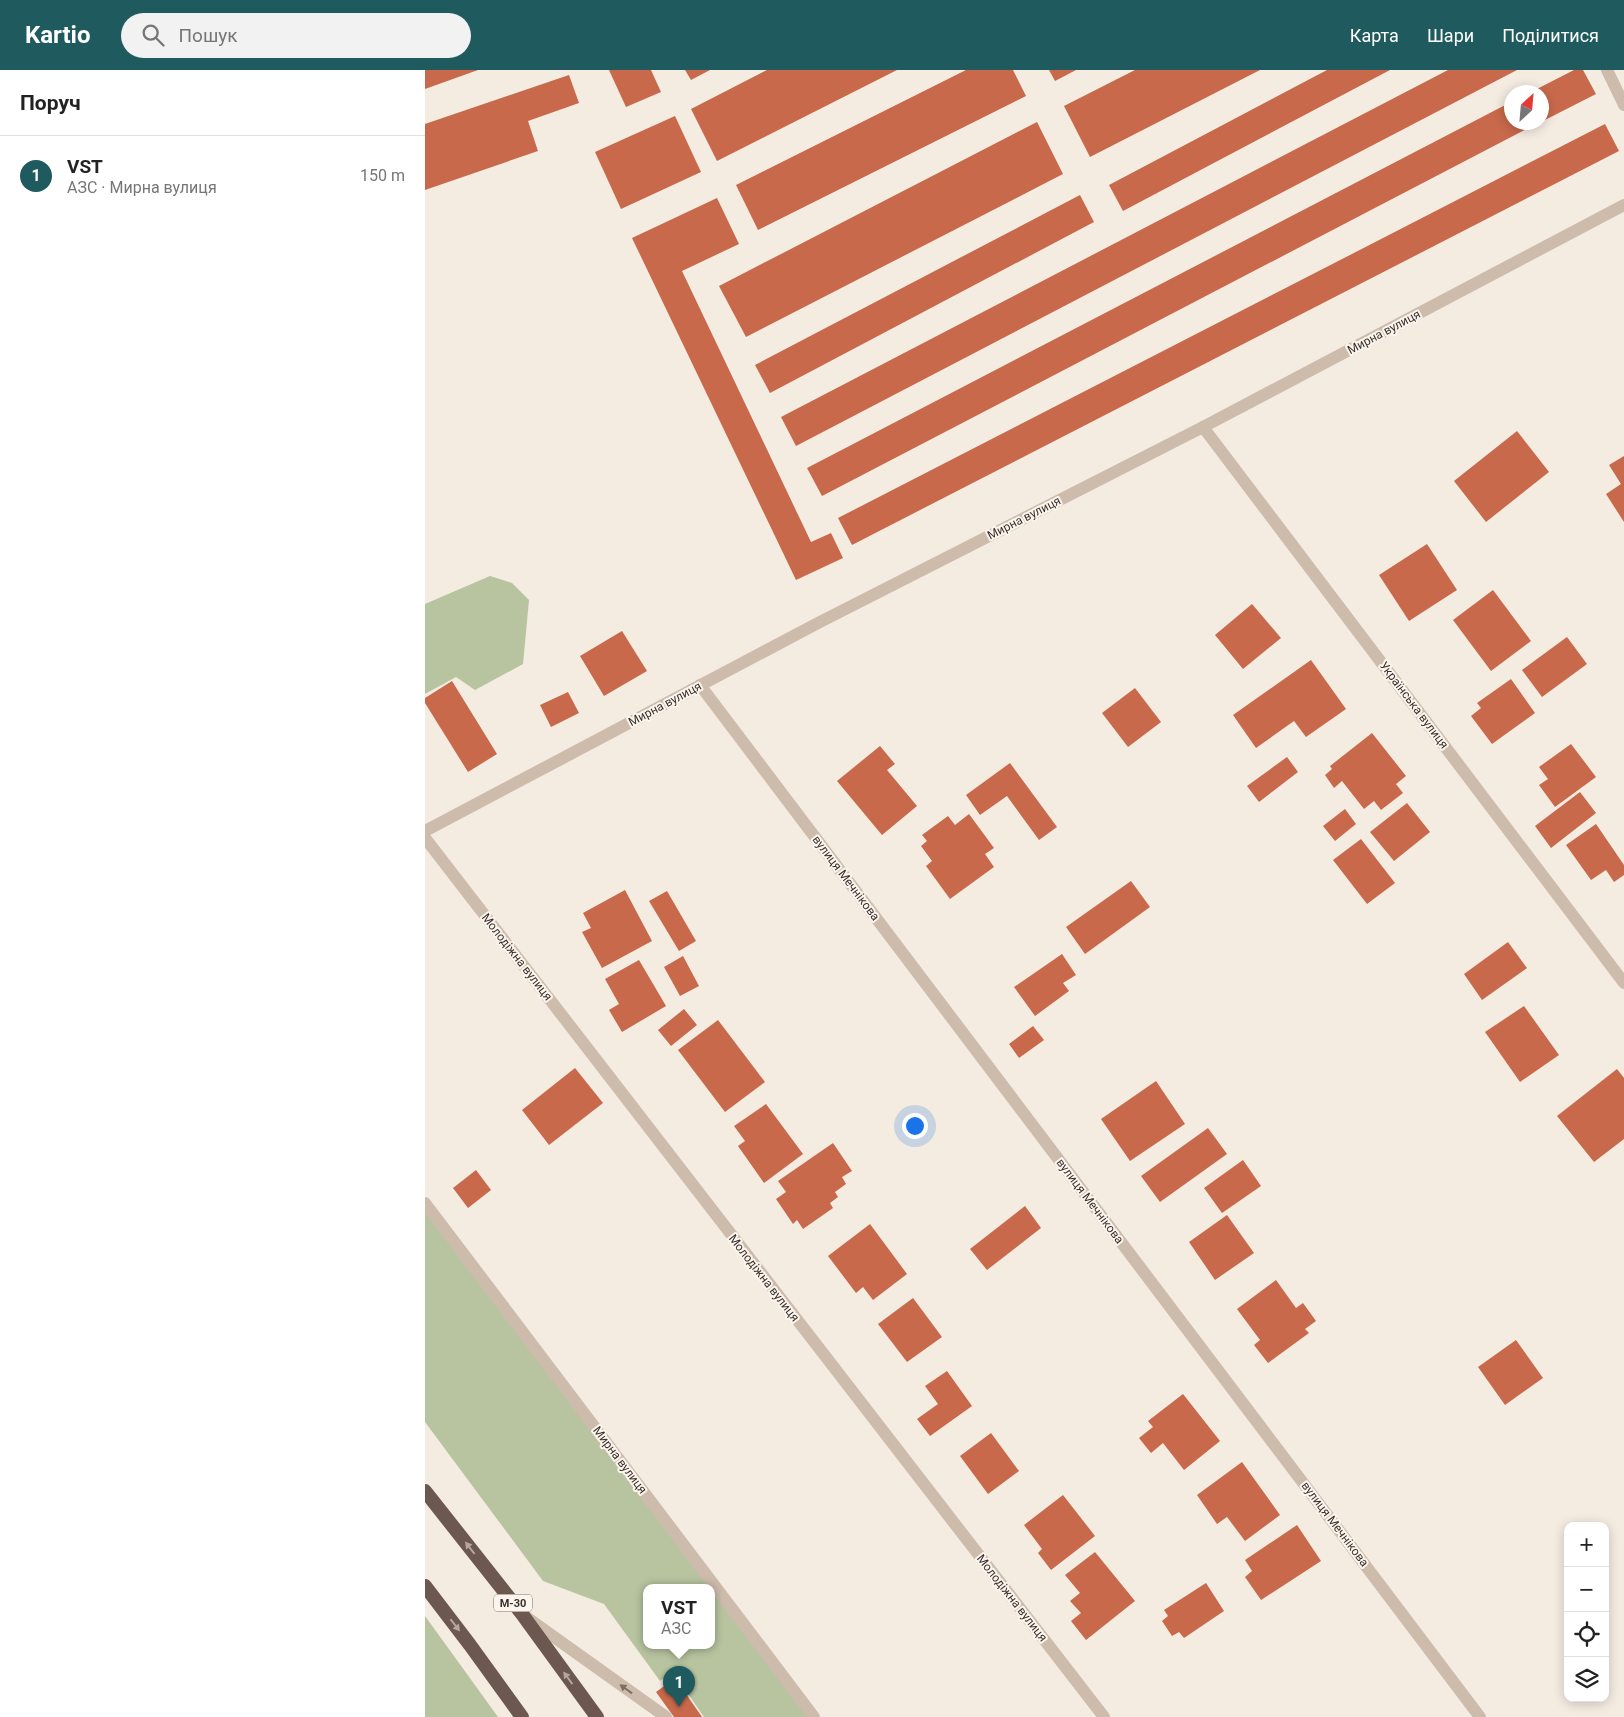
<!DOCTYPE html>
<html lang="uk">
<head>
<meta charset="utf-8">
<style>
	:root { --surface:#fff; --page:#f2f2f2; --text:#222; --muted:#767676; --line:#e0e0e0; --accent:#1f5a5e }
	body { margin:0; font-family:Roboto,sans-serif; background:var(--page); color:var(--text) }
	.controls { position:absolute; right:15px; bottom:15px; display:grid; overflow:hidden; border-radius:10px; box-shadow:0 2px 12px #0003 }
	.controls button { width:45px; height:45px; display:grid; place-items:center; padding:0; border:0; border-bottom:1px solid var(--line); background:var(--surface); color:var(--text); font:25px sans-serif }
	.compass { position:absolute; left:1079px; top:15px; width:45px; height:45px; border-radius:50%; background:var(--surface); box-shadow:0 2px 12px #0003; rotate:26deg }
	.you { position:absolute; left:489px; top:1055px; width:18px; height:18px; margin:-12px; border:4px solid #fff; border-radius:50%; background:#1a73e8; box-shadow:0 0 0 8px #1a73e833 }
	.badge { display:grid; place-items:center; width:32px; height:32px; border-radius:50%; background:var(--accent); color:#fff; font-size:16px; font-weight:700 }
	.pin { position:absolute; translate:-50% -41px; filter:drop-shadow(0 1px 2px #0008) }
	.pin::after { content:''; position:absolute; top:26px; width:18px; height:15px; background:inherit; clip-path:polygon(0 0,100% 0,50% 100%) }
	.popup { position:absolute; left:218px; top:1514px; width:72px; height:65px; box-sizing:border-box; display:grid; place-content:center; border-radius:10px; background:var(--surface); filter:drop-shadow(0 1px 4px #0005); font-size:16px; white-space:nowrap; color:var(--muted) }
	.popup b { font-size:19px; color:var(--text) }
	.popup::after { content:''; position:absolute; left:50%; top:100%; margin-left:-10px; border:10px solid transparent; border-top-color:var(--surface) }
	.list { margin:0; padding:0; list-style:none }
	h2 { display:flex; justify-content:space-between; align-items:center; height:65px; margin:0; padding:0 20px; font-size:21px }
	h2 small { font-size:16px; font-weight:400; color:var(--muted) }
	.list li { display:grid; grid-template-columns:32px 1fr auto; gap:15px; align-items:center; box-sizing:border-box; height:80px; padding:0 20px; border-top:1px solid var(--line) }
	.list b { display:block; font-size:19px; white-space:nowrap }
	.list p { margin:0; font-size:16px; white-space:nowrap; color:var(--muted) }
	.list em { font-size:16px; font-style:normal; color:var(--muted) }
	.icon { flex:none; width:28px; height:28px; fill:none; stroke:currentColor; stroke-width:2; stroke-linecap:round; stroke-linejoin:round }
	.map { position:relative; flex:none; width:1199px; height:1647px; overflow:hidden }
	header { display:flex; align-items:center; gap:30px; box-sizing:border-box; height:70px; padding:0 25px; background:var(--accent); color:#fff }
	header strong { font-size:24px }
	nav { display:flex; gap:28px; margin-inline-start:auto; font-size:18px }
	.search { width:350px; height:45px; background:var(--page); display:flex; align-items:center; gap:12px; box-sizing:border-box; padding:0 18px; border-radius:28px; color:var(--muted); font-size:19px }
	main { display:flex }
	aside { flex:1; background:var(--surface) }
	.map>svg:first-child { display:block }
</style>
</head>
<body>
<header>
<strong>Kartio</strong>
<div class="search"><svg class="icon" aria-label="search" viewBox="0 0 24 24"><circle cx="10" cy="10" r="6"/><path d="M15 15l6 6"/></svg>Пошук</div>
<nav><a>Карта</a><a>Шари</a><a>Поділитися</a></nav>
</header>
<main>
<aside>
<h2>Поруч<small></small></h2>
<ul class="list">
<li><span class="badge">1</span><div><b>VST</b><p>АЗС · Мирна вулиця</p></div><em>150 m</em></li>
</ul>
</aside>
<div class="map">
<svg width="1199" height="1647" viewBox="0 0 1199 1647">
	<rect width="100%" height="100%" fill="#f4ebe1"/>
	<g fill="#b8c4a0" fill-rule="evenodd">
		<path d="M65,506L87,513L104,530L98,594L50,620L31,607L0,624V534Z"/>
		<path d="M0,1133L389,1647H279L248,1602L235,1611L179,1534L118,1511L0,1352ZM222,1518H286V1576H222Z"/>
		<path d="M0,1546L73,1647H0Z"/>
	</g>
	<g fill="#c8694b">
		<path d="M0,0H53L0,19Z"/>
		<path d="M184,0H226L236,22L201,37Z"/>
		<path d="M260,0H285L266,10Z"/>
		<path d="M342,0H472L292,91L266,39Z"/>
		<path d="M541,0H588L601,26L333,160L311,115Z"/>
		<path d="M624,0H651L630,11Z"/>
		<path d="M710,0H835L665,87L639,36Z"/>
		<path d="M902,0H965L698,141L684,115Z"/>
		<path d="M1023,0H1092L371,376L356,347Z"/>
		<path d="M1149,0H1158L1171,24L1116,52V22H1106Z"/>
		<path d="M144,5L154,33L103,51L113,81L0,120V54Z"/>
		<path d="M1086,32V52H1115L397,426L382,398Z"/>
		<path d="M250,46L276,102L196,139L170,82Z"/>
		<path d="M612,52L638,104L321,267L294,216Z"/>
		<path d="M1180,54L1194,81L427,475L413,448Z"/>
		<path d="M655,125L669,152L345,323L330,295Z"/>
		<path d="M292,128L314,174L257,201L386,472L406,463L418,488L371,510L207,168Z"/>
		<path d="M1092,361L1124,402L1061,452L1029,411Z"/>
		<path d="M1199,386V452L1181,424L1196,414L1184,395Z"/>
		<path d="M1002,474L1032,520L984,551L954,505Z"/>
		<path d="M1068,520L1106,571L1066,601L1028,550Z"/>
		<path d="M827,534L856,568L818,599L790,565Z"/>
		<path d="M197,561L222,601L179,626L155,586Z"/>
		<path d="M1142,567L1162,594L1117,627L1097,600Z"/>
		<path d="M886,590L921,639L881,667L869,651L831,678L808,645Z"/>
		<path d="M1086,609L1110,643L1067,674L1046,646L1056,638L1052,633Z"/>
		<path d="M27,611L72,684L43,702L0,633V628Z"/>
		<path d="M710,618L736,652L703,677L677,643Z"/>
		<path d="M143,622L154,643L126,657L115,635Z"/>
		<path d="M947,663L981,706L971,714L978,723L956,740L949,731L939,739L917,711L909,718L900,705L907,699L905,696Z"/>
		<path d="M1146,674L1171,707L1130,737L1114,715L1123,709L1114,697Z"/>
		<path d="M455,676L470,694L462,700L492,736L457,765L412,711Z"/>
		<path d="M862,687L873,702L834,732L822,716Z"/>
		<path d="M585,693L632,757L614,770L582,726L555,745L541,725Z"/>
		<path d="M1155,722L1171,743L1126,778L1110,756Z"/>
		<path d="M982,733L1005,762L969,791L945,762Z"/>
		<path d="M920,739L931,754L910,771L898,756Z"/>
		<path d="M544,744L569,778L560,784L569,797L525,829L501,796L507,791L496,776L502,771L497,765L523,746L530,755Z"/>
		<path d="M1171,754L1199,795V805L1189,812L1181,800L1166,810L1141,775Z"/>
		<path d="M936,769L970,813L942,834L908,790Z"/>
		<path d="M706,811L725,837L660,884L641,857Z"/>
		<path d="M200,820L227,871L177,898L157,862L166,858L158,843Z"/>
		<path d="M242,821L271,871L254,881L224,831Z"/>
		<path d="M1083,872L1102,898L1057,930L1039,904Z"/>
		<path d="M637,884L651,905L638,913L644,921L610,946L589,917Z"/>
		<path d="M258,886L274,916L255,926L239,897Z"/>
		<path d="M214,890L241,936L197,962L184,940L194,934L180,909Z"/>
		<path d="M1099,936L1134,985L1095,1012L1060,962Z"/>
		<path d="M259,939L272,955L246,976L233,960Z"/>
		<path d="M293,950L340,1012L300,1042L253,980Z"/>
		<path d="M608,956L619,970L594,988L584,974Z"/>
		<path d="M150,998L178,1033L124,1075L97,1040Z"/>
		<path d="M1192,999L1199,1008V1069L1169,1092L1132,1046Z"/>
		<path d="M731,1011L760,1054L705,1091L676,1049Z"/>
		<path d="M341,1034L378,1084L339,1113L313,1076L320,1071L309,1056Z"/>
		<path d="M783,1058L802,1084L735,1132L716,1106Z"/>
		<path d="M408,1073L427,1101L417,1107L421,1114L410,1122L413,1127L405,1133L408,1138L378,1159L372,1150L368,1154L351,1129L361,1122L353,1111Z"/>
		<path d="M818,1090L836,1116L797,1143L779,1118Z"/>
		<path d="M51,1100L66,1120L43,1138L28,1118Z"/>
		<path d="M600,1136L616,1158L562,1200L545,1179Z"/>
		<path d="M802,1145L829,1183L790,1210L764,1172Z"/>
		<path d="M445,1154L482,1204L448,1230L438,1217L431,1223L403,1186Z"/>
		<path d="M851,1210L871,1238L878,1233L891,1251L880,1259L884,1263L843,1293L829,1275L835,1270L812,1239Z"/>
		<path d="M488,1228L517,1267L482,1292L453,1254Z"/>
		<path d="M1091,1270L1118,1308L1080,1335L1053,1297Z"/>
		<path d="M522,1301L547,1336L505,1366L492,1349L513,1334L500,1316Z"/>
		<path d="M758,1324L795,1371L759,1400L738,1373L726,1383L714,1368L728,1357L723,1351Z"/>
		<path d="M566,1363L594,1401L563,1424L535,1386Z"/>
		<path d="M817,1392L855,1445L820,1471L802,1447L792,1454L772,1425Z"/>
		<path d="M638,1425L670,1466L626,1500L613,1483L617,1479L599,1455Z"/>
		<path d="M872,1455L896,1491L836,1530L820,1507L827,1501L820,1490Z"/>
		<path d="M670,1482L710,1531L661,1570L646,1551L656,1543L645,1531L655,1523L640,1505Z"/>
		<path d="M781,1513L799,1541L759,1568L754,1562L747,1566L737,1551L743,1546L739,1540Z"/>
		<path d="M250,1608L277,1647H249L231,1622Z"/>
	</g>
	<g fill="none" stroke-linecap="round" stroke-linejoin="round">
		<g stroke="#cdbbac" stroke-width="12">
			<path d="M1182,0L1199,35"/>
			<path d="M101,1547L241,1647"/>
		</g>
		<g stroke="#cdbbac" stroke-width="12">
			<path d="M778,357L1199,913"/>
			<path d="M275,615L1055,1647"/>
			<path d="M0,761L393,553L778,357L1199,135"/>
			<path d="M0,768L679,1647"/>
			<path d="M0,1133L389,1647"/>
		</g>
		<g stroke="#6c584f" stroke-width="14">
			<path d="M0,1421L97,1544L172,1647"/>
			<path d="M0,1516L45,1575L97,1647"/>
		</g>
	</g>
	<defs><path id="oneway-solid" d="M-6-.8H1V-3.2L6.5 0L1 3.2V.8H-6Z" transform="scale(1.25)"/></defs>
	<g fill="#b4a69e">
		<use href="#oneway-solid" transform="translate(45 1478) rotate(-128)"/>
		<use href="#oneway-solid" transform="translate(30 1555) rotate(52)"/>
		<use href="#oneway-solid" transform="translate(143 1608) rotate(-126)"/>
	</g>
	<use fill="#7d6f65" href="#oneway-solid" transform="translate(201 1619) rotate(-144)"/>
	<g text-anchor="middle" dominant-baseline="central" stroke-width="4" stroke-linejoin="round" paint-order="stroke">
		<rect fill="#fbf5ee" stroke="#756b66" stroke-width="1" x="69" y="1524.5" width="38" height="17" rx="4"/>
		<g font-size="11" font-weight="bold" fill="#3b302b">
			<text x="88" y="1533">М-30</text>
		</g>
		<g font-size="12" fill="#3b302b" stroke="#fbf5ee">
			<text transform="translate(959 262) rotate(-28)">Мирна вулиця</text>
			<text transform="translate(599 448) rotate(-27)">Мирна вулиця</text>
			<text transform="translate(240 634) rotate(-28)">Мирна вулиця</text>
			<text transform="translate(989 635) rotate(53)">Українська вулиця</text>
			<text transform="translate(421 808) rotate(53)">вулиця Мечнікова</text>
			<text transform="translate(92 887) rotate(52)">Молодіжна вулиця</text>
			<text transform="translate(665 1131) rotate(53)">вулиця Мечнікова</text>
			<text transform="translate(339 1208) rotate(52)">Молодіжна вулиця</text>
			<text transform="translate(195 1390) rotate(53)">Мирна вулиця</text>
			<text transform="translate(910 1454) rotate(53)">вулиця Мечнікова</text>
			<text transform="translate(587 1528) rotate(52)">Молодіжна вулиця</text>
		</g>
	</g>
</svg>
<div class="controls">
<button>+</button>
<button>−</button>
<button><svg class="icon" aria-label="locate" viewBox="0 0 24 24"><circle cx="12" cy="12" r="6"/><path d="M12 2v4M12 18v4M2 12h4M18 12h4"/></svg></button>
<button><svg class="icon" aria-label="layers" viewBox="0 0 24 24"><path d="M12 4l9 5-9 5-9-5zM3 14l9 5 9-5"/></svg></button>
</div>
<svg class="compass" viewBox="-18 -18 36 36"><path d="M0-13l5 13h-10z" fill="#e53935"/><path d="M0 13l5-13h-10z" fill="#767676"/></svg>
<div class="you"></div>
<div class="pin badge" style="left:254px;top:1637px">1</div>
<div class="popup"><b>VST</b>АЗС</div>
</div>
</main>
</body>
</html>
